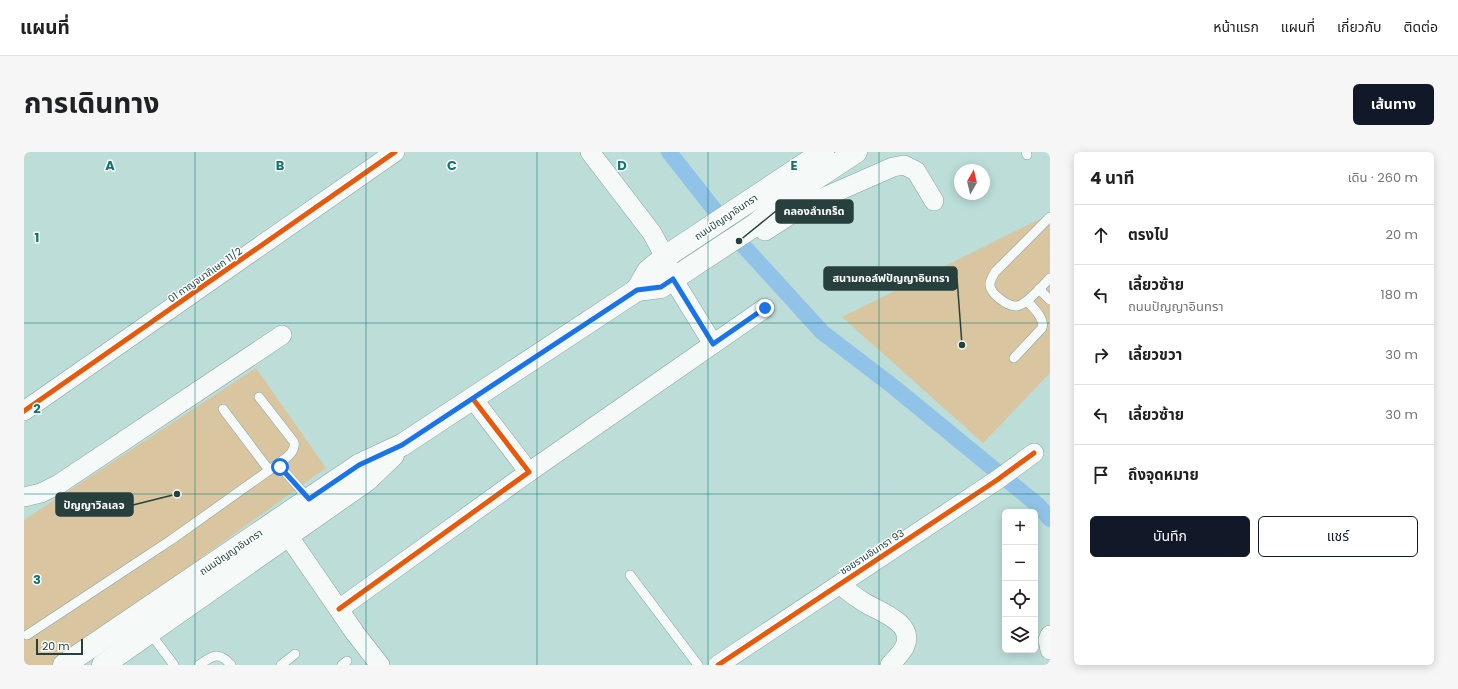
<!DOCTYPE html>
<html lang="th">
<head>
<meta charset="utf-8">
<style>
	:root { --surface:#fff; --page:#f6f6f6; --text:#202124; --muted:#757577; --line:#e0e0e0; --accent:#111827 }
	body { margin:0; font-family:Poppins,"Noto Sans Thai",sans-serif; background:var(--page); color:var(--text) }
	.controls { position:absolute; right:12px; bottom:12px; display:grid; overflow:hidden; border-radius:6px; box-shadow:0 2px 10px #0003 }
	.controls button { width:36px; height:36px; display:grid; place-items:center; padding:0; border:0; border-bottom:1px solid var(--line); background:var(--surface); color:var(--text); font:20px sans-serif }
	.compass { position:absolute; left:930px; top:12px; width:36px; height:36px; border-radius:50%; background:var(--surface); box-shadow:0 2px 10px #0003; rotate:8deg }
	.scale { position:absolute; left:12px; bottom:10px; width:47px; box-sizing:border-box; padding-left:4px; border:2px solid #27403d; border-top:0; font-size:11px; line-height:14px; white-space:nowrap; color:#27403d; -webkit-text-stroke:3px #f9fffe; paint-order:stroke }
	.stop { position:absolute; width:12px; height:12px; margin:-9px; border:3px solid #1a73e8; border-radius:50%; background:#fff }
	.stop.end { background:#1a73e8; border-color:#fff; box-shadow:0 1px 4px #0008 }
	.list { margin:0; padding:0; list-style:none }
	h2 { display:flex; justify-content:space-between; align-items:center; height:52px; margin:0; padding:0 16px; font-size:17px }
	h2 small { font-size:13px; font-weight:400; color:var(--muted) }
	.list li { display:grid; grid-template-columns:26px 1fr auto; gap:12px; align-items:center; box-sizing:border-box; height:60px; padding:0 16px; border-top:1px solid var(--line) }
	.list b { display:block; font-size:15px; white-space:nowrap }
	.list p { margin:0; font-size:13px; white-space:nowrap; color:var(--muted) }
	.list em { font-size:13px; font-style:normal; color:var(--muted) }
	.actions { display:flex; gap:8px; padding:12px 16px }
	.actions a { flex:1; padding:9px 0; border:1px solid var(--accent); border-radius:6px; text-align:center; font-size:14px; color:var(--accent) }
	.actions .main { background:var(--accent); color:#fff }
	.icon { flex:none; width:22px; height:22px; fill:none; stroke:currentColor; stroke-width:2; stroke-linecap:round; stroke-linejoin:round }
	.map { position:relative; flex:none; width:1026px; height:513px; overflow:hidden; border-radius:6px }
	header { display:flex; align-items:center; gap:24px; box-sizing:border-box; height:56px; padding:0 20px; background:var(--surface); border-bottom:1px solid var(--line) }
	header strong { font-size:19px }
	nav { display:flex; gap:22px; margin-inline-start:auto; font-size:14px }
	.intro { display:flex; align-items:center; justify-content:space-between; box-sizing:border-box; height:96px; padding:0 24px }
	h1 { margin:0; font-size:28px }
	.button { padding:10px 18px; border-radius:6px; background:var(--accent); color:#fff; font-size:14px; font-weight:700 }
	main { display:flex; gap:24px; padding:0 24px }
	aside { flex:1; background:var(--surface); border-radius:6px; box-shadow:0 2px 10px #0003 }
	.map>svg:first-child { display:block }
</style>
</head>
<body>
<header>
<strong>แผนที่</strong>
<nav><a>หน้าแรก</a><a>แผนที่</a><a>เกี่ยวกับ</a><a>ติดต่อ</a></nav>
</header>
<div class="intro"><h1>การเดินทาง</h1><a class="button">เส้นทาง</a></div>
<main>
<div class="map">
<svg width="1026" height="513" viewBox="0 0 1026 513">
	<rect width="100%" height="100%" fill="#bcddd8"/>
	<g fill="#d9c6a0">
		<path d="M1026,62V221L959,291L818,165Z"/>
		<path d="M232,216L302,316L28,513H0V368Z"/>
	</g>
	<g fill="none" stroke-linecap="round" stroke-linejoin="round">
		<path stroke="#90c3e7" stroke-width="16" d="M645,0L715,89L798,180L871,236L1015,354L1026,367"/>
		<defs>
			<g id="service">
				<path d="M1002,0L1003,3"/>
				<path d="M1026,65L971,120C969,124 966,128 966,132C965,141 984,155 993,154C1002,153 1019,133 1026,126"/>
				<path d="M1015,137L1026,148"/>
				<path d="M990,206L1018,176C1021,166 1009,156 1003,149"/>
				<path d="M235,245L270,290C272,301 261,306 254,312"/>
				<path d="M199,257L245,318"/>
				<path d="M606,423L674,513"/>
				<path d="M126,481L150,513"/>
				<path d="M3,483L147,388L251,314L254,312L285,347"/>
				<path d="M175,513C189,503 195,499 207,513"/>
				<path d="M257,513L271,502"/>
				<path d="M318,513L323,509"/>
			</g>
			<g id="minor">
				<path d="M566,0L628,81L641,105L649,127L689,192"/>
				<path d="M768,42L780,54L869,15L880,13L892,19L910,49"/>
				<path d="M741,79L780,54"/>
				<path d="M0,259L371,0"/>
				<path d="M505,320L741,156"/>
				<path d="M0,345L17,341L35,332L258,183"/>
				<path d="M265,385L331,481L356,513"/>
				<path d="M819,430V435C826,441 833,446 841,451C855,459 891,471 881,494C878,501 871,507 866,513"/>
				<path d="M315,457L505,320L449,247"/>
				<path d="M1026,483L1024,488L1026,498"/>
				<path d="M694,513L973,328L1010,301"/>
			</g>
			<g id="secondary">
				<path d="M613,138L624,119L641,105L799,0"/>
				<path d="M40,513L335,313L378,293L613,138L637,135L731,73L768,42L832,0"/>
				<path d="M79,513L343,328L369,303"/>
			</g>
		</defs>
		<use href="#service" stroke="#88a29f" stroke-width="10"/>
		<use href="#minor" stroke="#88a29f" stroke-width="20"/>
		<use href="#secondary" stroke="#88a29f" stroke-width="23"/>
		<use href="#service" stroke="#f5faf9" stroke-width="9"/>
		<use href="#minor" stroke="#f5faf9" stroke-width="19"/>
		<use href="#secondary" stroke="#f5faf9" stroke-width="22"/>
		<defs>
			<g id="cycleway">
				<path d="M0,259L371,0"/>
				<path d="M315,457L505,320L449,247"/>
				<path d="M694,513L973,328L1010,301"/>
			</g>
		</defs>
		<use href="#cycleway" stroke="#f9fffe" stroke-width="8"/>
		<use href="#cycleway" stroke="#e8590c" stroke-width="5"/>
	</g>
	<g fill="none" stroke-linecap="round" stroke-linejoin="round">
		<path stroke="#1a73e8" stroke-width="5" d="M256,315L285,347L335,313L378,293L613,138L637,135L649,127L689,192L741,156"/>
	</g>
	<path fill="none" stroke="#0f766e" stroke-width="1" stroke-opacity="0.55" d="M171,0V513M342,0V513M513,0V513M684,0V513M855,0V513M0,171H1026M0,342H1026"/>
	<g text-anchor="middle" dominant-baseline="central" stroke-width="3" stroke-linejoin="round" paint-order="stroke">
		<g font-size="10" fill="#27403d" stroke="#f9fffe">
			<text transform="translate(702 65) rotate(-34)">ถนนปัญญาอินทรา</text>
			<text transform="translate(181 123) rotate(-35)">01 กาญจนาภิเษก 11/2</text>
			<text transform="translate(207 400) rotate(-34)">ถนนปัญญาอินทรา</text>
			<text transform="translate(848 400) rotate(-33)">ซอยรามอินทรา 93</text>
		</g>
	</g>
	<g font-size="13" text-anchor="middle" font-weight="bold" fill="#0f766e" stroke="#f9fffe" stroke-width="3" stroke-linejoin="round" paint-order="stroke">
		<text x="86" y="18">A</text>
		<text x="256" y="18">B</text>
		<text x="428" y="18">C</text>
		<text x="598" y="18">D</text>
		<text x="770" y="18">E</text>
		<text x="13" y="90">1</text>
		<text x="13" y="261">2</text>
		<text x="13" y="432">3</text>
	</g>
	<path fill="none" stroke="#27403d" stroke-width="1.5" d="M715 89L752 59M938 193L933 126M153 342L109 353"/>
	<g fill="#27403d" stroke="#f9fffe" stroke-width="1.5">
		<circle cx="715" cy="89" r="4"/>
		<circle cx="938" cy="193" r="4"/>
		<circle cx="153" cy="342" r="4"/>
	</g>
	<g fill="#27403d" stroke="#27403d" stroke-width="1.5">
		<rect x="752" y="48" width="77" height="23" rx="4"/>
		<rect x="800" y="115" width="133" height="23" rx="4"/>
		<rect x="32" y="341" width="77" height="23" rx="4"/>
	</g>
	<g font-size="11" text-anchor="middle" font-weight="bold" fill="#fff">
		<text x="790" y="63">คลองลำเกร็ด</text>
		<text x="867" y="130">สนามกอล์ฟปัญญาอินทรา</text>
		<text x="70" y="357">ปัญญาวิลเลจ</text>
	</g>
</svg>
<div class="controls">
<button>+</button>
<button>−</button>
<button><svg class="icon" aria-label="locate" viewBox="0 0 24 24"><circle cx="12" cy="12" r="6"/><path d="M12 2v4M12 18v4M2 12h4M18 12h4"/></svg></button>
<button><svg class="icon" aria-label="layers" viewBox="0 0 24 24"><path d="M12 4l9 5-9 5-9-5zM3 14l9 5 9-5"/></svg></button>
</div>
<svg class="compass" viewBox="-18 -18 36 36"><path d="M0-13l5 13h-10z" fill="#e53935"/><path d="M0 13l5-13h-10z" fill="#757577"/></svg>
<div class="scale">20 m</div>
<div class="stop" style="left:256px;top:315px"></div>
<div class="stop end" style="left:741px;top:156px"></div>
</div>
<aside>
<h2>4 นาที<small>เดิน · 260 m</small></h2>
<ul class="list">
<li><svg class="icon" aria-label="ahead" viewBox="0 0 24 24"><path d="M12 20V5M6 11l6-6 6 6"/></svg><div><b>ตรงไป</b></div><em>20 m</em></li>
<li><svg class="icon" aria-label="left" viewBox="0 0 24 24"><path d="M17 20v-9H6M10 6l-5 5 5 5"/></svg><div><b>เลี้ยวซ้าย</b><p>ถนนปัญญาอินทรา</p></div><em>180 m</em></li>
<li><svg class="icon" aria-label="right" viewBox="0 0 24 24"><path d="M7 20v-9h11M14 6l5 5-5 5"/></svg><div><b>เลี้ยวขวา</b></div><em>30 m</em></li>
<li><svg class="icon" aria-label="left" viewBox="0 0 24 24"><path d="M17 20v-9H6M10 6l-5 5 5 5"/></svg><div><b>เลี้ยวซ้าย</b></div><em>30 m</em></li>
<li><svg class="icon" aria-label="arrive" viewBox="0 0 24 24"><path d="M6 21V4h12l-3 4 3 4H6"/></svg><div><b>ถึงจุดหมาย</b></div></li>
</ul>
<div class="actions"><a class="main">บันทึก</a><a>แชร์</a></div>
</aside>
</main>
</body>
</html>
